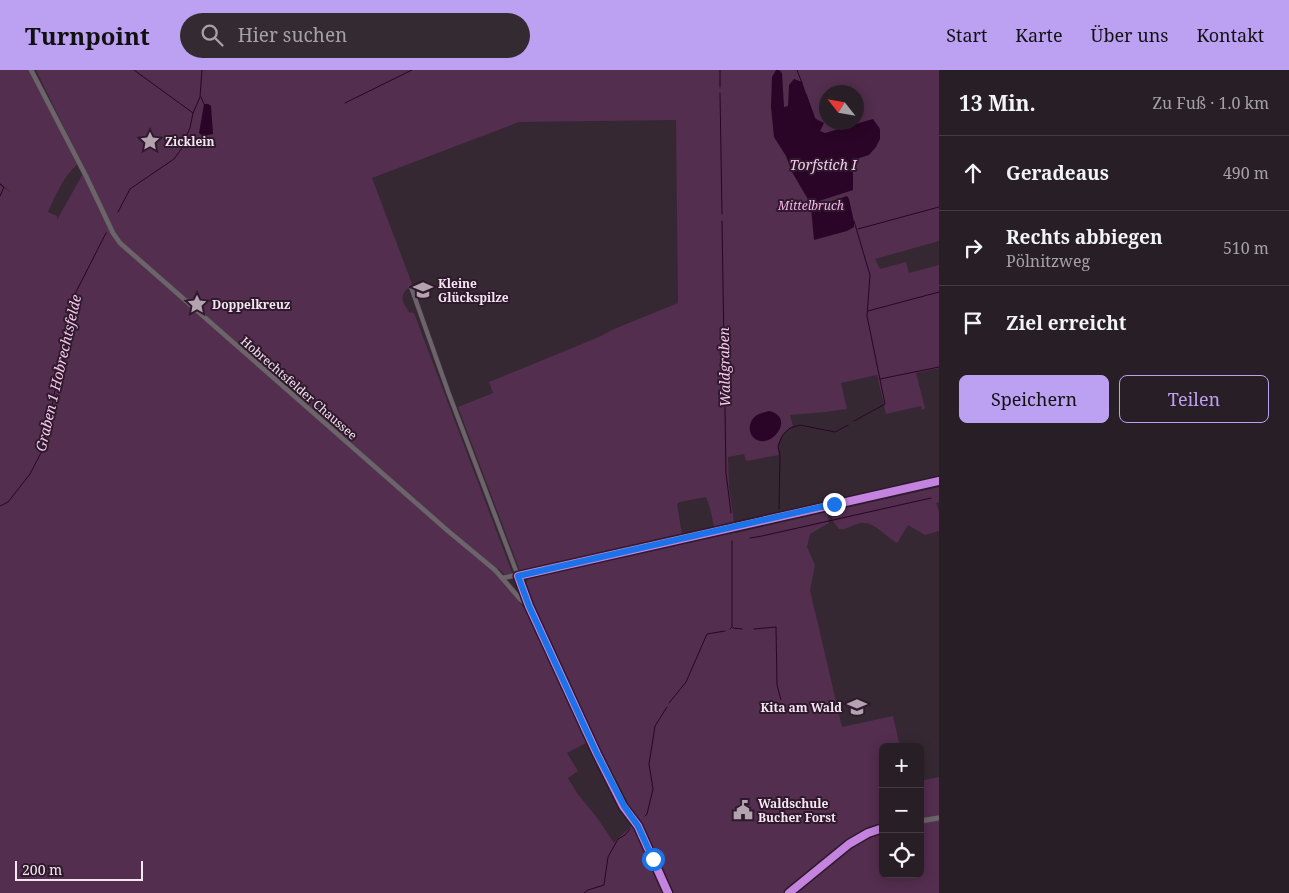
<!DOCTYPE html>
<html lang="de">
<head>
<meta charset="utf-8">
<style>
	:root { --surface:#281e26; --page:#342b32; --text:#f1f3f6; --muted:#a5a2a7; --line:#443c43; --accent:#bca0f2 }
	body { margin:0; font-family:"Noto Serif",serif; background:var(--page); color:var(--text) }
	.controls { position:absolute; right:15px; bottom:15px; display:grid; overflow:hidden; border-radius:8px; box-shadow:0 2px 12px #0003 }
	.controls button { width:45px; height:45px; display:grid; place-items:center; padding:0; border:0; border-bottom:1px solid var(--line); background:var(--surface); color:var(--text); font:25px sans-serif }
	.compass { position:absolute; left:819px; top:15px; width:45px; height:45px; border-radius:50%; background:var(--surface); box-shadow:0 2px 12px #0003; rotate:301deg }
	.scale { position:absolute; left:15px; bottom:12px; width:128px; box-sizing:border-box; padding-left:5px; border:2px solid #f5e5f2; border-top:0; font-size:14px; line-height:18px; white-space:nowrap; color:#f5e5f2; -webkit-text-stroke:4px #2f192c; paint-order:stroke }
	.stop { position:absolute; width:15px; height:15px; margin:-11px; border:4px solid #1a73e8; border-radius:50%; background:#fff }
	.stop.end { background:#1a73e8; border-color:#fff; box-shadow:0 1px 5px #0008 }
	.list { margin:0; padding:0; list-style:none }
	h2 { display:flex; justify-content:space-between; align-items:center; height:65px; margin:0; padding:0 20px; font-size:21px }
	h2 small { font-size:16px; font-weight:400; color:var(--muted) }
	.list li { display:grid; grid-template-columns:32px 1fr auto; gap:15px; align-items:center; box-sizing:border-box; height:75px; padding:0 20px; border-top:1px solid var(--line) }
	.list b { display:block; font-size:19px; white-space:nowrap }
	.list p { margin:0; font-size:16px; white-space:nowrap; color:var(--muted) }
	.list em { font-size:16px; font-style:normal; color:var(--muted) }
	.actions { display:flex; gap:10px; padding:15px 20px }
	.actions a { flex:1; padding:11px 0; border:1px solid var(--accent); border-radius:8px; text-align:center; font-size:18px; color:var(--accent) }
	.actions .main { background:var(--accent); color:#111 }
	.icon { flex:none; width:28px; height:28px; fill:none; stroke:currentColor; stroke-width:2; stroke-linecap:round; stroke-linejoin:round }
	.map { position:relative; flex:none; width:939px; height:823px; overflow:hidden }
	header { display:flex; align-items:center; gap:30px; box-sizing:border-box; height:70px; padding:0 25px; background:var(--accent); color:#111 }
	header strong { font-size:24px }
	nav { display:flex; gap:28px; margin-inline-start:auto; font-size:18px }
	.search { width:350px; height:45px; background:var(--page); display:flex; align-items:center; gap:12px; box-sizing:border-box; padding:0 18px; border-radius:28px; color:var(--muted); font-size:19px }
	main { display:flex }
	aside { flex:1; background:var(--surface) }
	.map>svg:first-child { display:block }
</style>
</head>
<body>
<header>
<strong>Turnpoint</strong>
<div class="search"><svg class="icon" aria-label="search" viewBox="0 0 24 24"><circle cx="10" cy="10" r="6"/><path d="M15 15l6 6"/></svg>Hier suchen</div>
<nav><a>Start</a><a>Karte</a><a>Über uns</a><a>Kontakt</a></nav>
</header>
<main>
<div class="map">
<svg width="939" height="823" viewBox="0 0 939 823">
	<rect width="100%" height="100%" fill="#352832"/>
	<g fill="#532e4e" fill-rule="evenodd">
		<path d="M0,0H28L78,94C63,106 56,125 48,142L57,146V150L85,100L36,0H939V171L875,189L880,199L906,192L909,203L939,195V298L916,303L925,338L922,340L921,336L886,344L877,305L841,313L847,339L825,342L790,345L793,356C781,362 777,372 779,385L746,391L744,384L728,387L729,416L734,452L714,457L710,438L706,427L680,432L677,434L682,464L520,501L458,337L493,323L489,312L599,267L614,259L678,233L676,50L519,52L372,108L414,219L409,218C400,223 401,233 408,239L407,240L410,243L411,242L414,243L513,505L504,504L498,498L494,503L526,540L534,555L539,549L526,515L528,509L532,506L735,459L736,463L827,442L829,453L810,464L807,477L815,495L810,520L842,657L893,646L900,677H883V804H920V711L939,707V823H0V115L12,123L0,113ZM826,22H856V52H826ZM588,672L612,722L633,755C627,761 619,766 614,773L598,749L577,723L568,708L578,701L567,683Z"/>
		<path d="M939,417V432L936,433L939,442V461L925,465L908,455L897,473C886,467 875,452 862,453C853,453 848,461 839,459L833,451L831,441Z"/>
	</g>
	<g fill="#2b0527">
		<path d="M776,0H779L782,3L784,37L788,36L789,15L794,9L802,12L814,46L816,49L824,53L820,61L825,63L873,49L880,59V69L876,77L869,85L853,90V120L813,133L809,131L792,102L786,86L774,67L771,37L772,7Z"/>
		<path d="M204,34H208L211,36L213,64L203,66L199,63Z"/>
		<path d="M847,126L849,129L854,152V157L847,161L814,170L811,138Z"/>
		<path d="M769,341C797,347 770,382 754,368C747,362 749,350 757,345C761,343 765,342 769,341Z"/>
	</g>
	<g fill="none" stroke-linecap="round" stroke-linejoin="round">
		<g stroke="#2b0527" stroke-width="1">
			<path d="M134,0L193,43"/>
			<path d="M720,0V17"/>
			<path d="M797,0L802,13"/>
			<path d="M720,23L722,144"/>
			<path d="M806,24L814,46"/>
			<path d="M201,27L204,34"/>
			<path d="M345,33L412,0"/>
			<path d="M185,69L190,58L193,43L200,27L202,0"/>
			<path d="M0,114L4,117L0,126"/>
			<path d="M118,142L130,119L174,89L182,78"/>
			<path d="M722,151L726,403L731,443"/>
			<path d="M858,159L939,137"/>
			<path d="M868,241L939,222"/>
			<path d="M880,309L939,297"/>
			<path d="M854,351L885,334L867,246L870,205L854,151"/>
			<path d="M0,436L8,432L30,404L43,379L75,224L106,163"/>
			<path d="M779,439L780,386L778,376L782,366L790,358L800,355L835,362L848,355"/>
			<path d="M750,468L762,466L931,428"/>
			<path d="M733,558L742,559"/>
			<path d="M730,559L732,557V471"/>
			<path d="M754,559L776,557L777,615L781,630"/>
			<path d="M669,633L686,612L707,564L725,561"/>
			<path d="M645,746L647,744L653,719L649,694L655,656L667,637"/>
			<path d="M584,823L588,820L604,815L608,787L618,769L625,765L630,759"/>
		</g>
		<defs>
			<path id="minor" d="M411,217L449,324L518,506"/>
			<g id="tertiary">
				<path d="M31,0L86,106L113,163L120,173L448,461L495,500L520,529L529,536"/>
				<path d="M518,506L529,536L597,684L623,736L638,756L668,823"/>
				<path d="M502,508L548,499L939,411"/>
			</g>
			<g id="secondary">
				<path d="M920,751L939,748"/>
				<path d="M789,823L849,774L868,763L883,758"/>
			</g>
		</defs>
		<use href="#minor" stroke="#4f444d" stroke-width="5"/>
		<use href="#tertiary" stroke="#4f444d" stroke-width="5.5"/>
		<use href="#secondary" stroke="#4f444d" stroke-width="6"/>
		<use href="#minor" stroke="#6d646b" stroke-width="4"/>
		<use href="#tertiary" stroke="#6d646b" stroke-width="4.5"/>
		<use href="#secondary" stroke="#6d646b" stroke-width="5"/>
		<defs>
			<g id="bus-1">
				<path d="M668,823L638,756L623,736L597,684L529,536L518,506L939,411"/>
				<path d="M789,823L849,774L868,763L883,758"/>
			</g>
		</defs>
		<use href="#bus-1" stroke="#2f192c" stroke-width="11"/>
		<use href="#bus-1" stroke="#c483df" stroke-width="8"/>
	</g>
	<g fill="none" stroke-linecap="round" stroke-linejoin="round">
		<path stroke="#1a73e8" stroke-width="6" d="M653,789L638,756L624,736L597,684L529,536L518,506L834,434"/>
	</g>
	<defs>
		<symbol id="sight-bare" viewBox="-9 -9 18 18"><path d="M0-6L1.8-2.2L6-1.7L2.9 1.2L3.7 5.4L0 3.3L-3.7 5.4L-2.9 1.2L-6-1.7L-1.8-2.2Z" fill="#b2a3af" stroke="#2f192c" stroke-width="2.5" paint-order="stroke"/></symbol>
		<symbol id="school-bare" viewBox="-9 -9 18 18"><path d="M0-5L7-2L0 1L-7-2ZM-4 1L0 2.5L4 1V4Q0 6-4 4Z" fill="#b2a3af" stroke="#2f192c" stroke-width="2.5" paint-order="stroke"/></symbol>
		<symbol id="civic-bare" viewBox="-9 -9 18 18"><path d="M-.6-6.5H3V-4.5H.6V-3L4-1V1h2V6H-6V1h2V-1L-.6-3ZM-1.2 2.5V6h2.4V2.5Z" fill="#b2a3af" stroke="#2f192c" stroke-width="2.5" paint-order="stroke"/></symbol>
	</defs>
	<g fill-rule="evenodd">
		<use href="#sight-bare" x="136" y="57" width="28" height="28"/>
		<use href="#school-bare" x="409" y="206" width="28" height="28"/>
		<use href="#sight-bare" x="183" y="220" width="28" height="28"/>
		<use href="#school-bare" x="843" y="623" width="28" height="28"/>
		<use href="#civic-bare" x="729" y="726" width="28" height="28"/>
	</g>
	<g text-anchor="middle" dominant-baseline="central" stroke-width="4" stroke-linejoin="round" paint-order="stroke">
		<g font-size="12" font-weight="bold" fill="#f5e5f2" stroke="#2f192c" text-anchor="start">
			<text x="165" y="71">Zicklein</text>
			<text x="438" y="213">Kleine<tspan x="438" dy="14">Glückspilze</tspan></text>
			<text x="212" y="234">Doppelkreuz</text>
			<text x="842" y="637" text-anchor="end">Kita am Wald</text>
			<text x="758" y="733">Waldschule<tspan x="758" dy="14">Bucher Forst</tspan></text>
		</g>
		<g font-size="12" font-style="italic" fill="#fdb4f1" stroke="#2f192c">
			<text x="811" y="135">Mittelbruch</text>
		</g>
		<g font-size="12" fill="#f5e5f2" stroke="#2f192c">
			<text transform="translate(299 318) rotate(41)">Hobrechtsfelder Chaussee</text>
		</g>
		<g font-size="14" font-style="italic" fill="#f7caee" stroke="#2f192c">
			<text x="823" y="94">Torfstich I</text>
			<text transform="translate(724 297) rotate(-91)">Waldgraben</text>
			<text transform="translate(58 303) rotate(-77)">Graben 1 Hobrechtsfelde</text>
		</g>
	</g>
</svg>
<div class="controls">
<button>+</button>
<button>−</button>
<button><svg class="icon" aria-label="locate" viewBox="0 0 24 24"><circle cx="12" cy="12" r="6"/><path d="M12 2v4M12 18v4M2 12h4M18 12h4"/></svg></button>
</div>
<svg class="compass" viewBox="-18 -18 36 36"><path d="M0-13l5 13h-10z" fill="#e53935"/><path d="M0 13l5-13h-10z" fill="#a5a2a7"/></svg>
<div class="scale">200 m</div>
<div class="stop" style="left:653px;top:789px"></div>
<div class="stop end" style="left:834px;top:434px"></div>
</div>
<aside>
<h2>13 Min.<small>Zu Fuß · 1.0 km</small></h2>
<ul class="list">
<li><svg class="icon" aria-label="ahead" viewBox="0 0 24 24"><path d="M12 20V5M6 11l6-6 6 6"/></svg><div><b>Geradeaus</b></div><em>490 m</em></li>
<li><svg class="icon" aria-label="right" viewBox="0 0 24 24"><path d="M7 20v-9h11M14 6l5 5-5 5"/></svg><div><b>Rechts abbiegen</b><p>Pölnitzweg</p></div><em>510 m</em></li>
<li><svg class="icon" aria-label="arrive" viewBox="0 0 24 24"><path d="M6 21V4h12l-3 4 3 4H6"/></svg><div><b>Ziel erreicht</b></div></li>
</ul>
<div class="actions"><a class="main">Speichern</a><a>Teilen</a></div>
</aside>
</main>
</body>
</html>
